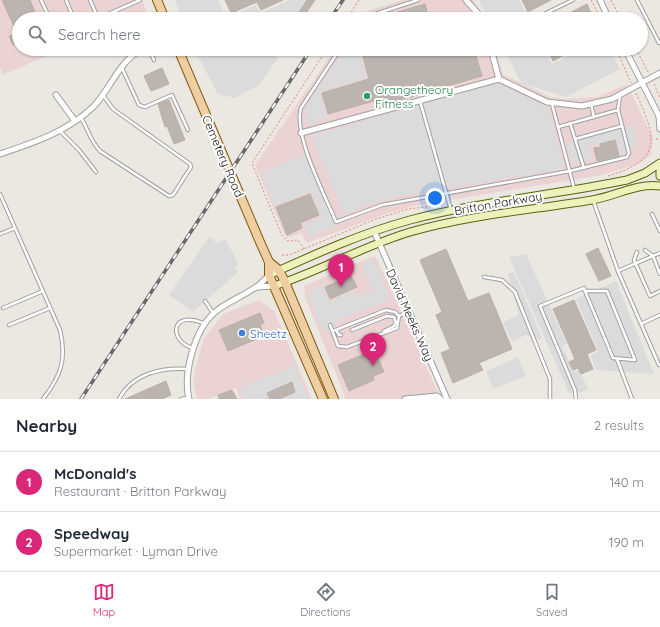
<!DOCTYPE html>
<html lang="en">
<head>
<meta charset="utf-8">
<style>
	:root { --surface:#fff; --page:#f6f6f7; --text:#1f2937; --muted:#747a83; --line:#e0e1e3; --accent:#db2777 }
	body { margin:0; font-family:Quicksand,sans-serif; background:var(--page); color:var(--text) }
	.you { position:absolute; left:435px; top:198px; width:14px; height:14px; margin:-10px; border:3px solid #fff; border-radius:50%; background:#1a73e8; box-shadow:0 0 0 6px #1a73e833 }
	.badge { display:grid; place-items:center; width:26px; height:26px; border-radius:50%; background:var(--accent); color:#fff; font-size:13px; font-weight:700 }
	.pin { position:absolute; translate:-50% -33px; filter:drop-shadow(0 1px 2px #0008) }
	.pin::after { content:''; position:absolute; top:21px; width:14px; height:12px; background:inherit; clip-path:polygon(0 0,100% 0,50% 100%) }
	.list { margin:0; padding:0; list-style:none }
	h2 { display:flex; justify-content:space-between; align-items:center; height:52px; margin:0; padding:0 16px; font-size:17px }
	h2 small { font-size:13px; font-weight:400; color:var(--muted) }
	.list li { display:grid; grid-template-columns:26px 1fr auto; gap:12px; align-items:center; box-sizing:border-box; height:60px; padding:0 16px; border-top:1px solid var(--line) }
	.list b { display:block; font-size:15px; white-space:nowrap }
	.list p { margin:0; font-size:13px; white-space:nowrap; color:var(--muted) }
	.list em { font-size:13px; font-style:normal; color:var(--muted) }
	.icon { flex:none; width:22px; height:22px; fill:none; stroke:currentColor; stroke-width:2; stroke-linecap:round; stroke-linejoin:round }
	.map { position:relative; flex:none; width:660px; height:399px; overflow:hidden }
	.search { position:absolute; background:var(--surface); box-shadow:0 1px 3px #0004; left:12px; right:12px; top:12px; height:44px; display:flex; align-items:center; gap:10px; box-sizing:border-box; padding:0 14px; border-radius:22px; color:var(--muted); font-size:15px }
	.sheet { height:172px; background:var(--surface) }
	nav { display:flex; justify-content:space-around; align-items:center; box-sizing:border-box; height:56px; border-top:1px solid var(--line); background:var(--surface); font-size:11px; color:var(--muted) }
	nav a { display:grid; justify-items:center; gap:2px }
	nav .on { color:var(--accent) }
	.map>svg:first-child { display:block }
</style>
</head>
<body>
<div class="map">
<svg width="660" height="399" viewBox="0 0 660 399">
	<rect width="100%" height="100%" fill="#ebe8e2"/>
	<g fill="#ebd3d3">
		<path d="M0,0H142L147,12L131,19H19V49H62L3,75L0,67Z"/>
		<path d="M402,0H474L485,19H356L361,13Z"/>
		<path d="M335,49H495L503,74L550,97L566,99L598,97L627,84L653,138L651,154L640,163L602,175L419,205L391,212L307,243L301,233L286,238L255,165Z"/>
		<path d="M374,256L377,259L441,399H346L305,297L304,286Z"/>
		<path d="M259,300L274,311L312,399H240L236,388L209,399H197L193,383L196,367L203,340L223,314Z"/>
	</g>
	<g fill="#dbdbdb">
		<path d="M175,0H218L223,12L232,15L256,5L260,13L290,0H306L293,19H182Z"/>
		<path d="M479,0H519L529,19H488Z"/>
		<path d="M194,49H273L270,53L278,58L260,84L235,98L218,94Z"/>
		<path d="M345,49H360L367,78L320,91L327,118L309,124L305,108Z"/>
		<path d="M504,49H545L552,64L582,49H610L620,69L566,97L524,84L519,79Z"/>
		<path d="M496,83L548,108L564,168L397,197L374,202L344,214L312,136Z"/>
		<path d="M632,125L638,146L621,156L616,139L588,147L592,160L573,163L567,143Z"/>
		<path d="M306,154L337,225L309,237L304,225L322,217L311,191L274,206L260,173Z"/>
		<path d="M210,236L216,243L226,240L239,265L235,267L238,272L193,312L169,295Z"/>
		<path d="M526,254L567,344L562,346L574,372L579,370L588,389L582,392L569,393L509,257Z"/>
		<path d="M374,260L390,299L336,321L338,328L328,332L319,324L307,292L322,285L329,301L354,291L357,297L372,291L362,264Z"/>
		<path d="M514,272L542,338L538,339L526,335L512,341L503,322L519,315L508,274Z"/>
		<path d="M616,281L654,374L596,370L591,356L598,351L576,299Z"/>
		<path d="M518,357L526,376L493,389L486,371Z"/>
		<path d="M294,366L309,399H279L295,392L291,382L267,393L270,399H244L239,388Z"/>
	</g>
	<g fill="#bbb4af" stroke="#bbafa6">
		<path d="M2,0H30L38,19H19V43L13,45L9,36L17,33Z"/>
		<path d="M225,0H283L261,10L257,2L231,13Z"/>
		<path d="M307,0H315L302,19H294Z"/>
		<path d="M522,0H551L528,12Z"/>
		<path d="M425,4L429,19H377V18Z"/>
		<path d="M587,4L594,19H558Z"/>
		<path d="M361,49H474L482,76L393,102V100L383,103L381,99L328,114L322,93L369,79Z"/>
		<path d="M547,49H575L553,61Z"/>
		<path d="M162,68L169,84L151,91L144,76Z"/>
		<path d="M169,100L185,140L174,144L167,126L165,127L158,104Z"/>
		<path d="M615,140L619,156L597,161L594,148L601,147L600,144Z"/>
		<path d="M310,194L319,215L300,223L302,228L287,235L276,207Z"/>
		<path d="M598,248L611,276L599,281L586,254Z"/>
		<path d="M446,249L468,301L489,293L512,349L479,363L483,370L453,383L441,353L450,349L436,315L442,312L420,260Z"/>
		<path d="M351,276L357,287L330,299L325,287Z"/>
		<path d="M574,300L596,350L587,354L593,369L581,374L578,368L573,370L569,362L575,359L553,309Z"/>
		<path d="M260,313L264,323L260,325L264,336L228,351L219,330Z"/>
		<path d="M376,353L384,372L373,376L374,380L349,391L338,365L364,354L365,358Z"/>
		<path d="M166,381L171,395L162,399H125Z"/>
		<path d="M292,382L295,392L279,399H270L267,393Z"/>
		<path d="M232,390L237,399H219L218,395Z"/>
	</g>
	<g fill="none" stroke-linecap="round" stroke-linejoin="round">
		<defs>
			<g id="service">
				<path d="M41,0L50,19"/>
				<path d="M66,0L74,19"/>
				<path d="M90,0L98,18"/>
				<path d="M637,0L659,43L660,42"/>
				<path d="M97,19L140,0"/>
				<path d="M360,19L418,0"/>
				<path d="M534,19L573,0"/>
				<path d="M149,49L154,60"/>
				<path d="M340,49L301,108C293,135 325,195 336,222L382,205L570,171L627,157L629,153L618,110L620,95"/>
				<path d="M122,68L139,105L145,107L172,95L188,130"/>
				<path d="M420,101L451,210"/>
				<path d="M552,104L574,188"/>
				<path d="M591,104L594,117"/>
				<path d="M81,118C88,129 91,142 100,151L169,196L173,195L191,167L190,164L113,109L103,95"/>
				<path d="M570,123L575,139"/>
				<path d="M558,127L618,110"/>
				<path d="M60,131L79,150L96,172"/>
				<path d="M584,168L575,139L622,126"/>
				<path d="M0,194L60,330C67,359 61,376 43,399"/>
				<path d="M593,200L618,271L659,365"/>
				<path d="M652,214L660,231"/>
				<path d="M0,234L15,228"/>
				<path d="M645,250L653,256L660,274"/>
				<path d="M637,252L634,260L650,296L660,291"/>
				<path d="M618,271L660,253"/>
				<path d="M484,277L502,280L515,292L550,379V399"/>
				<path d="M205,301L213,313"/>
				<path d="M3,308L43,291"/>
				<path d="M399,316L409,311"/>
				<path d="M641,324L660,315"/>
				<path d="M9,325L50,308"/>
				<path d="M330,325L338,346L347,347L397,328L399,316L395,312L386,310L333,331"/>
				<path d="M336,330L339,335H341"/>
				<path d="M352,330L387,316L394,317L396,323L394,326L384,331V333"/>
				<path d="M193,348C169,342 169,308 205,324"/>
				<path d="M617,359L632,399"/>
				<path d="M119,399C132,374 161,367 188,369"/>
				<path d="M181,399L188,398"/>
				<path d="M576,399L575,390L540,306L584,288L585,291L613,358L635,360L607,291H585"/>
			</g>
			<g id="minor">
				<path d="M466,0L483,19"/>
				<path d="M600,0L609,19"/>
				<path d="M491,49L499,79"/>
				<path d="M625,49L660,118"/>
				<path d="M56,95L75,121"/>
				<path d="M659,117L660,129"/>
				<path d="M301,133L499,79L547,102L582,106L612,99L660,73"/>
				<path d="M0,154C33,143 67,132 93,107C110,90 119,61 142,49"/>
				<path d="M374,231L447,399"/>
				<path d="M257,287L274,286"/>
				<path d="M189,399C183,374 194,331 214,313C226,302 242,297 256,287C261,284 265,279 269,275"/>
				<path d="M405,399L437,396L441,399"/>
			</g>
			<g id="secondary">
				<path d="M660,164V176"/>
				<path d="M269,275C315,254 362,233 410,220C482,201 555,195 627,180L645,173L660,163"/>
				<path d="M274,286C320,271 363,246 410,232C469,215 532,210 592,200C616,196 636,183 660,186"/>
			</g>
			<g id="primary">
				<path d="M157,0L165,19"/>
				<path d="M178,49L260,242L269,262V275L323,399"/>
				<path d="M269,262L279,270L285,282L334,399"/>
			</g>
		</defs>
		<use href="#service" stroke="#9f9f9f" stroke-width="4.5"/>
		<use href="#minor" stroke="#9f9f9f" stroke-width="7"/>
		<use href="#secondary" stroke="#5b6311" stroke-width="9"/>
		<use href="#primary" stroke="#815b11" stroke-width="10"/>
		<g stroke="#e88176" stroke-width="1" stroke-dasharray="2 2" stroke-linecap="butt">
			<path d="M591,0L601,19"/>
			<path d="M611,0L621,19"/>
			<path d="M347,19L359,0"/>
			<path d="M616,49L631,83"/>
			<path d="M636,49L648,72"/>
			<path d="M654,84L660,98"/>
			<path d="M656,139H660"/>
			<path d="M608,176C660,160 659,143 636,93"/>
			<path d="M304,249L298,240L288,241L282,236L252,163L327,49"/>
			<path d="M282,255H289L376,219L408,209L444,205"/>
		</g>
		<use href="#service" stroke="#fff" stroke-width="2.5"/>
		<use href="#minor" stroke="#fff" stroke-width="5"/>
		<use href="#secondary" stroke="#eef1bb" stroke-width="7"/>
		<use href="#primary" stroke="#f0cea3" stroke-width="8"/>
		<defs>
			<g id="rail">
				<path d="M330,19L343,0"/>
				<path d="M81,399L311,49"/>
			</g>
		</defs>
		<use href="#rail" stroke="#696969" stroke-width="3.5"/>
		<use href="#rail" stroke="#fff" stroke-width="2" stroke-dasharray="6" stroke-linecap="butt"/>
	</g>
	<circle fill="#2e9e5b" stroke="#fff" stroke-width="1.5" cx="367" cy="96" r="4"/>
	<circle fill="#3f7fe0" stroke="#fff" stroke-width="1.5" cx="242" cy="333" r="4"/>
	<g text-anchor="middle" dominant-baseline="central" stroke-width="4" stroke-linejoin="round" paint-order="stroke">
		<g font-size="12" fill="#27864d" stroke="#fff" text-anchor="start">
			<text x="375" y="89">Orangetheory<tspan x="375" dy="14">Fitness</tspan></text>
		</g>
		<g font-size="12" fill="#1b1b1b" stroke="#fff">
			<text transform="translate(223 156) rotate(67)">Cemetery Road</text>
			<text transform="translate(498 203) rotate(-10)">Britton Parkway</text>
			<text transform="translate(410 315) rotate(66)">David Meeks Way</text>
		</g>
		<g font-size="12" fill="#366cbe" stroke="#fff" text-anchor="start">
			<text x="250" y="333">Sheetz</text>
		</g>
	</g>
</svg>
<div class="you"></div>
<div class="pin badge" style="left:341px;top:287px">1</div>
<div class="pin badge" style="left:373px;top:366px">2</div>
<div class="search"><svg class="icon" aria-label="search" viewBox="0 0 24 24"><circle cx="10" cy="10" r="6"/><path d="M15 15l6 6"/></svg>Search here</div>
</div>
<section class="sheet">
<h2>Nearby<small>2 results</small></h2>
<ul class="list">
<li><span class="badge">1</span><div><b>McDonald's</b><p>Restaurant · Britton Parkway</p></div><em>140 m</em></li>
<li><span class="badge">2</span><div><b>Speedway</b><p>Supermarket · Lyman Drive</p></div><em>190 m</em></li>
</ul>
</section>
<nav>
<a class="on"><svg class="icon" aria-label="map" viewBox="0 0 24 24"><path d="M3 6l6-2 6 2 6-2v14l-6 2-6-2-6 2zM9 4v14M15 6v14"/></svg>Map</a>
<a><svg class="icon" aria-label="directions" viewBox="0 0 24 24"><path d="M12 3l9 9-9 9-9-9zM9 14v-3h6M13 9l2 2-2 2"/></svg>Directions</a>
<a><svg class="icon" aria-label="saved" viewBox="0 0 24 24"><path d="M7 4h10v16l-5-4-5 4z"/></svg>Saved</a>
</nav>
</body>
</html>
